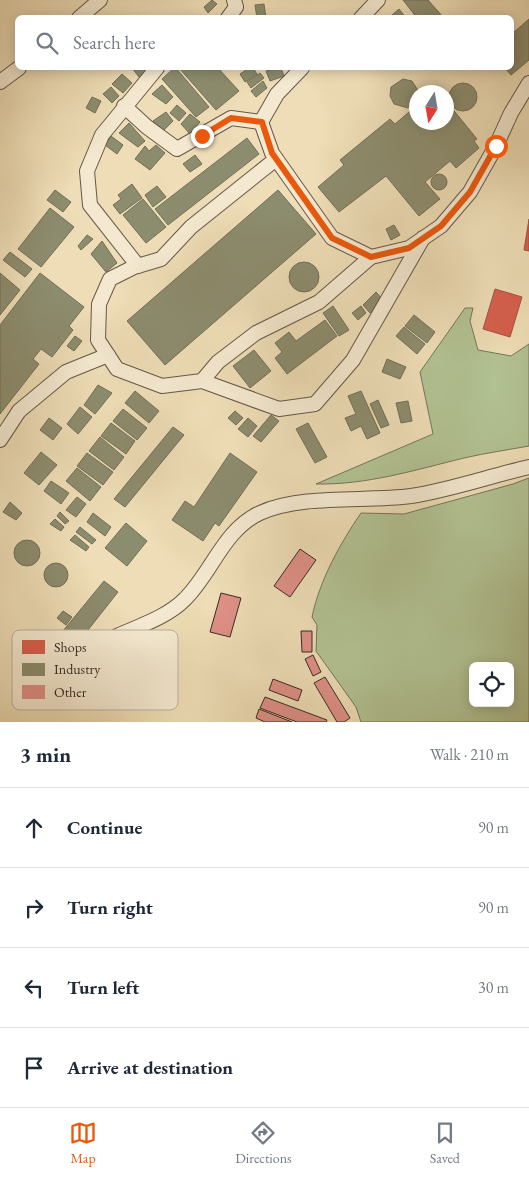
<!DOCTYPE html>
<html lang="en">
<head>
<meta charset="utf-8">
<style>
	:root { --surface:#fff; --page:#f2f2f3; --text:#1f2937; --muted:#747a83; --line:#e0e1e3; --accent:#ea580c }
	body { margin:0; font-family:"EB Garamond",serif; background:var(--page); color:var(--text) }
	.controls { position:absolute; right:15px; bottom:15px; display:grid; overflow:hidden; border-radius:8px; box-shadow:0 2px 12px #0003 }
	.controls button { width:45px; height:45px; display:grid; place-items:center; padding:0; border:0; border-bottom:1px solid var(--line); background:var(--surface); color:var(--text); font:25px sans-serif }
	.compass { position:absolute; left:409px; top:85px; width:45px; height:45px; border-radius:50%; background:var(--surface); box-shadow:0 2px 12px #0003; rotate:191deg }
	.stop { position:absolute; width:15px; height:15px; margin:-11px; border:4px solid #ea580c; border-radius:50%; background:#fff }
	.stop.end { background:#ea580c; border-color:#fff; box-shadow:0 1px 5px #0008 }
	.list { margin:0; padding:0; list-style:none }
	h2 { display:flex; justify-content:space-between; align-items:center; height:65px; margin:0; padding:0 20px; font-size:21px }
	h2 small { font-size:16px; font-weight:400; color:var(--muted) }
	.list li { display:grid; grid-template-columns:32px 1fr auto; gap:15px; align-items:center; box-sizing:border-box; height:80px; padding:0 20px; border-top:1px solid var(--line) }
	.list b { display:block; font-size:19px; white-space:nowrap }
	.list em { font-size:16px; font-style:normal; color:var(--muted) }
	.icon { flex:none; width:28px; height:28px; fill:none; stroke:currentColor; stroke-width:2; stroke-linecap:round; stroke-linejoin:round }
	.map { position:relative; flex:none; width:529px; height:722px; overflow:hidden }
	.search { position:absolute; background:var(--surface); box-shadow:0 2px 12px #0003; left:15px; right:15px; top:15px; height:55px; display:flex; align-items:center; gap:12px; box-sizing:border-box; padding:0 18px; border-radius:8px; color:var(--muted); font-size:19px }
	.sheet { height:385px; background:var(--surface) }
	nav { display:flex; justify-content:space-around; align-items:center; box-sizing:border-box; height:70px; border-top:1px solid var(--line); background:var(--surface); font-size:14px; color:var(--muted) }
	nav a { display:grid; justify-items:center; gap:2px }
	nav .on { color:var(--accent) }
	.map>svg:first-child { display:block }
</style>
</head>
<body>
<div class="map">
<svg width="529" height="722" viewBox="0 0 529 722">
	<rect width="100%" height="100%" fill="#eeddb6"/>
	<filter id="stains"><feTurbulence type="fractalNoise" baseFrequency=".004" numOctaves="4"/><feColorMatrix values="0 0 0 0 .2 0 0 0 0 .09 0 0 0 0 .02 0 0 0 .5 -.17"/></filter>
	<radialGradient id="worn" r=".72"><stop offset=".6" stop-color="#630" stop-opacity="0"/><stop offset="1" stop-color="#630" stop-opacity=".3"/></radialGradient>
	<g fill="#b2c293" stroke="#74765c" fill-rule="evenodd">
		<path d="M465,308H473L470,321L478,350L511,356L529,344V446C507,450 486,453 464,458C415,470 367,485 316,484L433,434L420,372Z"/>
		<path d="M529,478V722H361L356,707L316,651L317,625L312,617C320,579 340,544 361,513L404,514L513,484ZM473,666H510V703H473Z"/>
	</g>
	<g fill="#d6604d" stroke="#a65041">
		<path d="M529,219V251L524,250Z"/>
		<path d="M495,289L522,297L510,337L483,329Z"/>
	</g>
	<g fill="#8c8c6e" stroke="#726f58">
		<path d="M212,0L217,4L208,13L204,7Z"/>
		<path d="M403,0H428L443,17L417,18Z"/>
		<path d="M264,4L266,18H257L255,5Z"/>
		<path d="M399,9L406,18H394L392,15Z"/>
		<path d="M529,19V60L511,75L505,68H512V41L515,39L512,34Z"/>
		<path d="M132,68H147L149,70L139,77Z"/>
		<path d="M174,68H176L209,107L196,117L162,79Z"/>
		<path d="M179,68H218L239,91L216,110Z"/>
		<path d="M249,68H253L257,74L245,82L240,74Z"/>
		<path d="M281,68L284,76L270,81L266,71Z"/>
		<path d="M260,73L264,78L251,88L247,82Z"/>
		<path d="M122,74L132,83L123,93L112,84Z"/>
		<path d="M403,79L412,81L419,92H416V103L408,108L394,104L390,96L391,87Z"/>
		<path d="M263,81L267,88L256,97L251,91Z"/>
		<circle cx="463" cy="97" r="14"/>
		<path d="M162,85L173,97L166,104L152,94Z"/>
		<path d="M111,87L119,96L112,103L103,94Z"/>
		<path d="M92,97L101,101L95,113L86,108Z"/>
		<path d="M446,101L477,139L474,141L479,148L456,168L450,161L425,182L440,199L419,216L386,176L339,212L318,187L344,165L340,160L390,119L395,124L416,106V122H446Z"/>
		<path d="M177,105L186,113L179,121L170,113Z"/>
		<path d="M166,112L173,121L162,132L153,121Z"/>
		<path d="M190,114L200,122L190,134L181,124Z"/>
		<path d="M129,123L145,141L138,147L119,133Z"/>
		<path d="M111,136L123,145L117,154L105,145Z"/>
		<path d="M247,138L259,154L168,225L155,209Z"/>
		<path d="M156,145L165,153L150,170L135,159L145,146L149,151Z"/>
		<path d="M195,155L202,164L190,172L183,164Z"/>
		<circle cx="439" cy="182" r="8"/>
		<path d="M132,184L142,198L120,214L113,205L121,199L118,195Z"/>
		<path d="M157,186L166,197L153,207L145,195Z"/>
		<path d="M55,190L71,202L63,212L47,200Z"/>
		<path d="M278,190L316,234L165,365L127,321Z"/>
		<path d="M143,199L166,227L146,243L123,215Z"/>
		<path d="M50,208L74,227L41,267L18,249Z"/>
		<path d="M394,225L400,235L391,240L386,229Z"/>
		<path d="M87,235L93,239L81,250L78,246Z"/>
		<path d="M102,241L117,263L106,272L91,254Z"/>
		<path d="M10,252L32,269L25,277L3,260Z"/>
		<circle cx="304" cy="277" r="15"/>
		<path d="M0,273L20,290L0,315Z"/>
		<path d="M40,273L84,307L69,326L73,330L52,357L41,349L33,359L39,364L0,414V325Z"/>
		<path d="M376,292L383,300L370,313L363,305Z"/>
		<path d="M333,306L349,330L339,336L323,313Z"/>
		<path d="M361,306L366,313L358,320L352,313Z"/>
		<path d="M414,315L435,332L427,343L405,326Z"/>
		<path d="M325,320L337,336L287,374L275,358L282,352L275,343L289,332L296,341Z"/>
		<path d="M404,327L425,344L417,354L396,336Z"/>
		<path d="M75,336L82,341L74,351L67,346Z"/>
		<path d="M254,350L271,371L250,388L233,366Z"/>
		<path d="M387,359L406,367L400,379L382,372Z"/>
		<path d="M98,385L112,393L95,414L84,405Z"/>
		<path d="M135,391L159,411L149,423L125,403Z"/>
		<path d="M361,391L380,433L367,439L361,426L351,431L345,418L356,414L348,396Z"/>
		<path d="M378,400L389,425L381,428L370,404Z"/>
		<path d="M408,401L412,421L401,423L396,403Z"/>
		<path d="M80,407L92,417L78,434L67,424Z"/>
		<path d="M123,409L147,428L137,440L113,421Z"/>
		<path d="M235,411L243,418L236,425L228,418Z"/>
		<path d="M271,415L279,421L261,442L253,436Z"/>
		<path d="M49,418L62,428L53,440L40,430Z"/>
		<path d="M248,418L257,426L248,437L238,429Z"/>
		<path d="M111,423L135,441L126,454L101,436Z"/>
		<path d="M308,423L327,457L315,463L296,429Z"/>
		<path d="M173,427L184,435L125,507L114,499Z"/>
		<path d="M100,437L124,457L114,470L89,451Z"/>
		<path d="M41,452L57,465L39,485L24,473Z"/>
		<path d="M87,453L113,472L103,485L77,466Z"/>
		<path d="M230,453L257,472L219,526L215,523L203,541L172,520L185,501L194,507Z"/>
		<path d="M77,468L101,487L90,501L66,481Z"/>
		<path d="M51,481L69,493L61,504L44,491Z"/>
		<path d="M77,497L86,504L76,517L66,510Z"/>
		<path d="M10,502L22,513L16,520L3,512Z"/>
		<path d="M60,512L69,521L65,524L57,516Z"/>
		<path d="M93,513L111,527L105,536L87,522Z"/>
		<path d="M55,519L64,527L61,531L50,524Z"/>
		<path d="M126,523L147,541L127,566L105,548Z"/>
		<path d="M80,527L96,540L92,544L76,532Z"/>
		<path d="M75,535L89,547L86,551L70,540Z"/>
		<circle cx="27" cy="553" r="13"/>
		<circle cx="56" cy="575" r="12"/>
		<path d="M104,581L118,592L73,649L58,637Z"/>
		<path d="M63,611L72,617L66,625L57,618Z"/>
	</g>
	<g fill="#df9087" stroke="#372b25">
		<path d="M300,549L316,560L290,597L274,586Z"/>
		<path d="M221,593L241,598L230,637L210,632Z"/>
		<path d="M301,631H312V652H302Z"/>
		<path d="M313,655L321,672L313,676L305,659Z"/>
		<path d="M325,677L350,718L344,722H337L314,683Z"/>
		<path d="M273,679L302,690L298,701L269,690Z"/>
		<path d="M265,697L327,720L326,722H297L260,708Z"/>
		<path d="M259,709L292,722H265L256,718Z"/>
	</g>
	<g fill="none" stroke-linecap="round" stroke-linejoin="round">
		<defs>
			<g id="minor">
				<path d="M79,18L100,0"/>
				<path d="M228,18L236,7L234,0"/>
				<path d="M361,18L378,0"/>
				<path d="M302,68L277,94L261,122L272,153L332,238L371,257L409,248L441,226L470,192L496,146L511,113L529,83"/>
				<path d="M0,82L19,68"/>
				<path d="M124,106L147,127L177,149L231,118L261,122"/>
				<path d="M276,159L191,227L161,259L134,267L110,279L99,304L98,340L117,369L162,386L202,381L279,409L315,404L353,360L423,238"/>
				<path d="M138,266L90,205L87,171L102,135L157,68"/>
				<path d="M202,381L218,362L256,333L319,302L371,257"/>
				<path d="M0,440L19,411L66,372L108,355"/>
				<path d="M117,636C139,626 167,617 184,600C212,573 223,530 260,513C302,494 366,502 411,496C450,490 490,476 529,467"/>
			</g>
		</defs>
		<use href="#minor" stroke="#655849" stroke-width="16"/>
		<use href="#minor" stroke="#f4e9d0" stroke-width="14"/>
	</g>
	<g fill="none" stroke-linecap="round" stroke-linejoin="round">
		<path stroke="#ea580c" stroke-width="6" d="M202,136L231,118L262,122L272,153L332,238L371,257L409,248L441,226L470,192L496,146"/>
	</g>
	<rect x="12" y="630" width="166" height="80" rx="8" fill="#f4e9d0" stroke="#bbb09d" stroke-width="1"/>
	<rect x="22" y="640" width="23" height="14" fill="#d6604d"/>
	<rect x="22" y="663" width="23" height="13" fill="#8c8c6e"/>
	<rect x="22" y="685" width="23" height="14" fill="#df9087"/>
	<g font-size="14" fill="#372b25">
		<text x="54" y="652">Shops</text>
		<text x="54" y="674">Industry</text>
		<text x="54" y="697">Other</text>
	</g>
	<rect width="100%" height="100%" filter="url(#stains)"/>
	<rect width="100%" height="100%" fill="url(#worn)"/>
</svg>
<div class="controls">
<button><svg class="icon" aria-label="locate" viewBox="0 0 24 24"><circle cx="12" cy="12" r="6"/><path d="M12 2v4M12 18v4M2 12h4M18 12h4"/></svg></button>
</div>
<svg class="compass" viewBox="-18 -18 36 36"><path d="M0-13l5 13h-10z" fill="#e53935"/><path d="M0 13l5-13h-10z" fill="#747a83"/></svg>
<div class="stop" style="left:496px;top:146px"></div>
<div class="stop end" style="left:202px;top:136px"></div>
<div class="search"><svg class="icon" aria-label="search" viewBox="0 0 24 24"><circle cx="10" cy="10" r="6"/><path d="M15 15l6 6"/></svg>Search here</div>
</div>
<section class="sheet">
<h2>3 min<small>Walk · 210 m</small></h2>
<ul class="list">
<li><svg class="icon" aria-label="ahead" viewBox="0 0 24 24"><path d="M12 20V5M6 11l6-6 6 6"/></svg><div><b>Continue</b></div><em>90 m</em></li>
<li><svg class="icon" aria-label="right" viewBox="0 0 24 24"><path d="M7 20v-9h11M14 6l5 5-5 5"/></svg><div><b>Turn right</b></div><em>90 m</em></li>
<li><svg class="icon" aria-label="left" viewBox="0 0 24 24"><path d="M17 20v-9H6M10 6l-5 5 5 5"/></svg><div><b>Turn left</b></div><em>30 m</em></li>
<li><svg class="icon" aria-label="arrive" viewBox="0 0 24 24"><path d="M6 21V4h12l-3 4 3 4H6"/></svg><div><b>Arrive at destination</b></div></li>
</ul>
</section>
<nav>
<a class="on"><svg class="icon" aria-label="map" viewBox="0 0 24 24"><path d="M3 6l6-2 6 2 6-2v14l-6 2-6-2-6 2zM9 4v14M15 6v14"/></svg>Map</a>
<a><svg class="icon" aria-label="directions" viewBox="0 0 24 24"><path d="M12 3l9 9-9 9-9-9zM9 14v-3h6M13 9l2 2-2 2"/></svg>Directions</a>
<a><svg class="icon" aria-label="saved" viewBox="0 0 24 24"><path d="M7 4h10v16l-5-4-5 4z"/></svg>Saved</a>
</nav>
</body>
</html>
